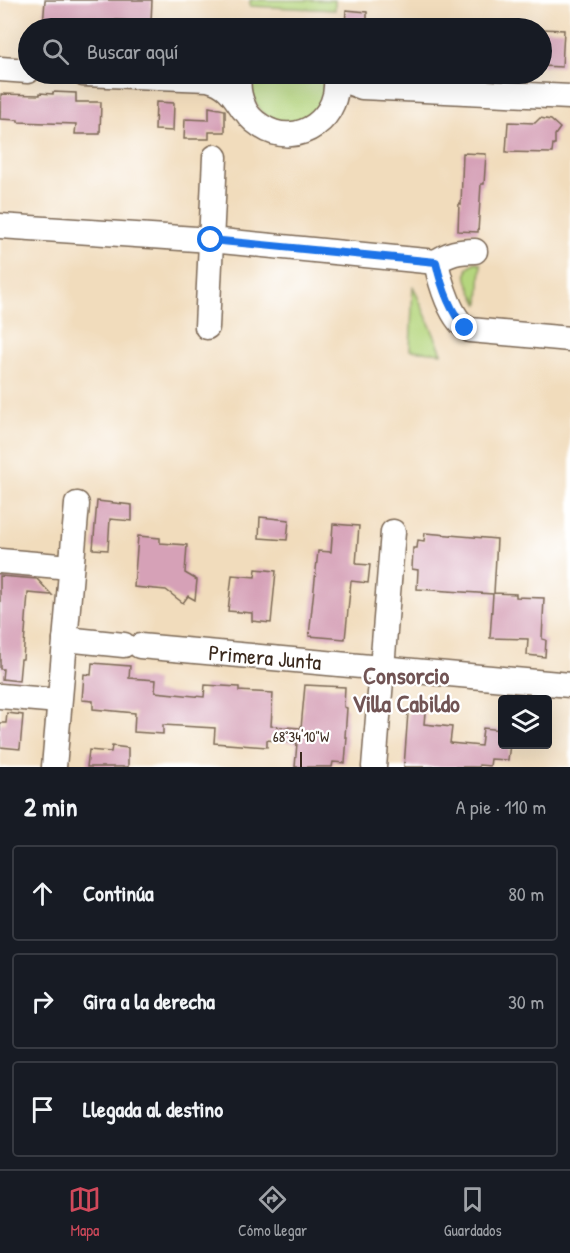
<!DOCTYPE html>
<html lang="es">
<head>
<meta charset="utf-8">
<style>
	:root { --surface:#171b24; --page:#242831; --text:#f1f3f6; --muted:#9ea1a6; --line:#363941; --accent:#d1495b }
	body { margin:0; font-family:"Patrick Hand",sans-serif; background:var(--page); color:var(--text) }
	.controls { position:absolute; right:18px; bottom:18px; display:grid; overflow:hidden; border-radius:6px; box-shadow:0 6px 24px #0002 }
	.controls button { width:54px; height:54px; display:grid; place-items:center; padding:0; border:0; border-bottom:2px solid var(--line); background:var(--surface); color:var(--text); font:30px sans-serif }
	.stop { position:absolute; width:18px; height:18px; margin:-14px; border:4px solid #1a73e8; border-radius:50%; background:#fff }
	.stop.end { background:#1a73e8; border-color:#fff; box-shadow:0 2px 6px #0008 }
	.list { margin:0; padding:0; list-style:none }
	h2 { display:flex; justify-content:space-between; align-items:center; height:78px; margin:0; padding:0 24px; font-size:26px }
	h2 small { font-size:20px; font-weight:400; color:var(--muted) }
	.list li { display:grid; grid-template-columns:39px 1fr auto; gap:18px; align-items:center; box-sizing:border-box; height:96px; margin:0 12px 12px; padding:0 12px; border:2px solid var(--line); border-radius:6px }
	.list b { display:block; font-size:22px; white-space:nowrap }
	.list em { font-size:20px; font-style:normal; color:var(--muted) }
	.icon { flex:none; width:33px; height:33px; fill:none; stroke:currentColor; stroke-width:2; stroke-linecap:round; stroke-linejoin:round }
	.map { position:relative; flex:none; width:570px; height:767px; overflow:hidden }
	.search { position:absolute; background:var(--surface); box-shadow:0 6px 24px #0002; left:18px; right:18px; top:18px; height:66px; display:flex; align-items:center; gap:15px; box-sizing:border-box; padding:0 21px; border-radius:33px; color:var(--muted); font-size:22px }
	.sheet { height:402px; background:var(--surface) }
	nav { display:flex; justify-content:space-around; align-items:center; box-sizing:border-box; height:84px; border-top:2px solid var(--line); background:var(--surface); font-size:16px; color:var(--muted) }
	nav a { display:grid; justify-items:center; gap:3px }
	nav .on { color:var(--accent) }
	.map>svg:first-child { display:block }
</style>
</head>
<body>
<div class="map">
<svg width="570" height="767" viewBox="0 0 570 767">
	<rect width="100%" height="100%" fill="#fff"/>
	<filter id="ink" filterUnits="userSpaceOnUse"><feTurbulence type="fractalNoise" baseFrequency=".0167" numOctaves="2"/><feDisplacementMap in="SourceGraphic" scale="12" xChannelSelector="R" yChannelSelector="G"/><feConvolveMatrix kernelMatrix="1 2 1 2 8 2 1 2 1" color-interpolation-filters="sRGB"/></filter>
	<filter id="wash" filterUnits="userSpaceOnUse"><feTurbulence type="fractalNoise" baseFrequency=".008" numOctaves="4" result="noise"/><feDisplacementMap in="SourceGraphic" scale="24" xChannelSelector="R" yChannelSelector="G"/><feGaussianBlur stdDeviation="1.35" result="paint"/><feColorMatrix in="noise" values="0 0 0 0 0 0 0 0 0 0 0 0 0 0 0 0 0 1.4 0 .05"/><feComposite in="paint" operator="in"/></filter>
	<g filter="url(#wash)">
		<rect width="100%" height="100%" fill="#f1dcbc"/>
		<g fill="#b5d67e" stroke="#78804e" stroke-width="1.5">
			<path d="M250,0H335V10L250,6Z"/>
			<path d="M254,74H323C324,78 326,83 326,87C325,92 322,97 321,101C317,111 315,112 305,117C303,119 300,121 297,122C270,132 244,99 254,74Z"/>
			<path d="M476,262L481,264L479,305C473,292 456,270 476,262Z"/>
			<path d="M413,286L442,353L410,350Z"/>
		</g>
		<g id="blocks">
			<g fill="#d6a1b7">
				<path d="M45,0H152L151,22L116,20V28H83L43,26Z"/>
				<path d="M346,10L367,12V28H345Z"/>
				<path d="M542,29L564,30L562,67L542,66Z"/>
				<path d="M53,92L76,93V102H101L100,134H75L76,124L18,122V120L0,119L1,94L40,95V93L53,94Z"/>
				<path d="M156,102L174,103L173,131L155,130Z"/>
				<path d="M209,107L225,110V132H209V139H184L185,119L209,120Z"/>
				<path d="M540,118L551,120L560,128L555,135V144H553L552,153L506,152L508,122L535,123Z"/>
				<path d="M463,153L486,154L484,184H481L478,232L458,231L459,203L461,204Z"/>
				<path d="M97,501L132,505V521L110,519L108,550L93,549Z"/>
				<path d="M260,517L289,520L287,540L259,538Z"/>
				<path d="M333,524L359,526L356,564L370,565L368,583L351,581L345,639L309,636L318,551L331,552Z"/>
				<path d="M425,533L497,539L494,593L516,594V597L544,598L542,639L546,640L545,657L527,655L528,639L490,638L493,594L417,589L418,570L412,569L413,548H417L418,540L424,541Z"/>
				<path d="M138,536L160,538V543L187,545L185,573L197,580L195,600L188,596L183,603L166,590L134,587Z"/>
				<path d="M256,569L276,571L271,623L252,621V613L228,611L232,575L255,577Z"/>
				<path d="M0,576L37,579L52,595L28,593L23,659H21L19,681L2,679L3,669H0Z"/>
				<path d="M92,663L130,666L129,678L156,680L155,692L204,697L205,685L239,687V691L273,693L271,726L301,728L305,685L345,687L344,707L347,708L345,737H347L345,763L333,762L332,767H295L297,743L267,740V747L214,743L215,728L163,725V734L134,732L135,713L93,709V701L82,700L84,674L91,675Z"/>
				<path d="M408,712L425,713L424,724L452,727L450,743L481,746L483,728L502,730V744H510L508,760L491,759L490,766L479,765V767H404Z"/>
				<path d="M7,713L23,715L20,749L0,747V723H6Z"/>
				<path d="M112,746L128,748V767H87L89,750L111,752Z"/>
			</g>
		</g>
	</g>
	<g filter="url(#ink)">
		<use href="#blocks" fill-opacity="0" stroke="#7b6855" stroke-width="1.5"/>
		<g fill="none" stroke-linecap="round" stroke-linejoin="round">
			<defs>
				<g id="minor">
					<path d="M0,69L28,71"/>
					<path d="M84,74L208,79C226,83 233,94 243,109"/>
					<path d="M240,74C237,84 239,95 243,105C246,114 253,121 261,126C298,151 344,116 335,74"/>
					<path d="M338,74L348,82L362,87L570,97"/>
					<path d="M0,226L211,240L436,262C449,253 459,251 475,251"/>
					<path d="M436,262C440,281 451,322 470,330L570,339"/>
					<path d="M207,327L215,157"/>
					<path d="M0,561L71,567"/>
					<path d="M65,639L124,645"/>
					<path d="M140,646L570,685"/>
					<path d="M0,696L59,701"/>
					<path d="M54,767L77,504"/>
					<path d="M374,767L393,532"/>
				</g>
			</defs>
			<use href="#minor" stroke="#7b6855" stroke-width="27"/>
			<use href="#minor" stroke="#fff" stroke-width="24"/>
		</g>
	</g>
	<g fill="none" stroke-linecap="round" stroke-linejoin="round" filter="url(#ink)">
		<path stroke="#1a73e8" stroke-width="8" d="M211,240L436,262C441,285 449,310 465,328"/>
	</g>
	<path fill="none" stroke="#3b2a1e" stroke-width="2" d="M301,752V767"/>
	<g text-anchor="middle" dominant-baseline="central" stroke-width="4.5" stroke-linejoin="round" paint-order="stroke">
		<g font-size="22" fill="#3b2a1e" stroke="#fff">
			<text transform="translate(265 657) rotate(5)">Primera Junta</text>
		</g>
		<g font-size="24" font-weight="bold" fill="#715454" stroke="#fff">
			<text x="406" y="675">Consorcio<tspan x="406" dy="28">Villa Cabildo</tspan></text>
		</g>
	</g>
	<g font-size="15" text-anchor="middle" fill="#3b2a1e" stroke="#fff" stroke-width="4.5" stroke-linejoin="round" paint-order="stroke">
		<text x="301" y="742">68°34'10"W</text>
	</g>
</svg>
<div class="controls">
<button><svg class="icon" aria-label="layers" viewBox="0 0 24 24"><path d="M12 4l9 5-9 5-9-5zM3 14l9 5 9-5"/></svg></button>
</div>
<div class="stop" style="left:211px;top:240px"></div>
<div class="stop end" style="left:465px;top:328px"></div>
<div class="search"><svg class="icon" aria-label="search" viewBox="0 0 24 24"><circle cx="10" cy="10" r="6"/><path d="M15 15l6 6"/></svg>Buscar aquí</div>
</div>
<section class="sheet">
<h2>2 min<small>A pie · 110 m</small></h2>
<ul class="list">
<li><svg class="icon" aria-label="ahead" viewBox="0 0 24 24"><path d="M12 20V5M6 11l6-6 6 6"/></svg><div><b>Continúa</b></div><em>80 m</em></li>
<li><svg class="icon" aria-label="right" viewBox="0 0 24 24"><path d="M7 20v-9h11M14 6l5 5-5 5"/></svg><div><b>Gira a la derecha</b></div><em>30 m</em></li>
<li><svg class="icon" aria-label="arrive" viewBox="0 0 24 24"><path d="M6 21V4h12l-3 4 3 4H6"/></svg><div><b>Llegada al destino</b></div></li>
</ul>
</section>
<nav>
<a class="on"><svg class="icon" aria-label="map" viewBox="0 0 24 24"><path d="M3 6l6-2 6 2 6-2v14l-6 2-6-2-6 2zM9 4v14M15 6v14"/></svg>Mapa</a>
<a><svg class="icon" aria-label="directions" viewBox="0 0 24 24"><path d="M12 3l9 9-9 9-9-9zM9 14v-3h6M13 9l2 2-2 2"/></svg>Cómo llegar</a>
<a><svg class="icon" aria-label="saved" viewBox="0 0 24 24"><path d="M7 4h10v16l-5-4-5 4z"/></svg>Guardados</a>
</nav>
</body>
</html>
